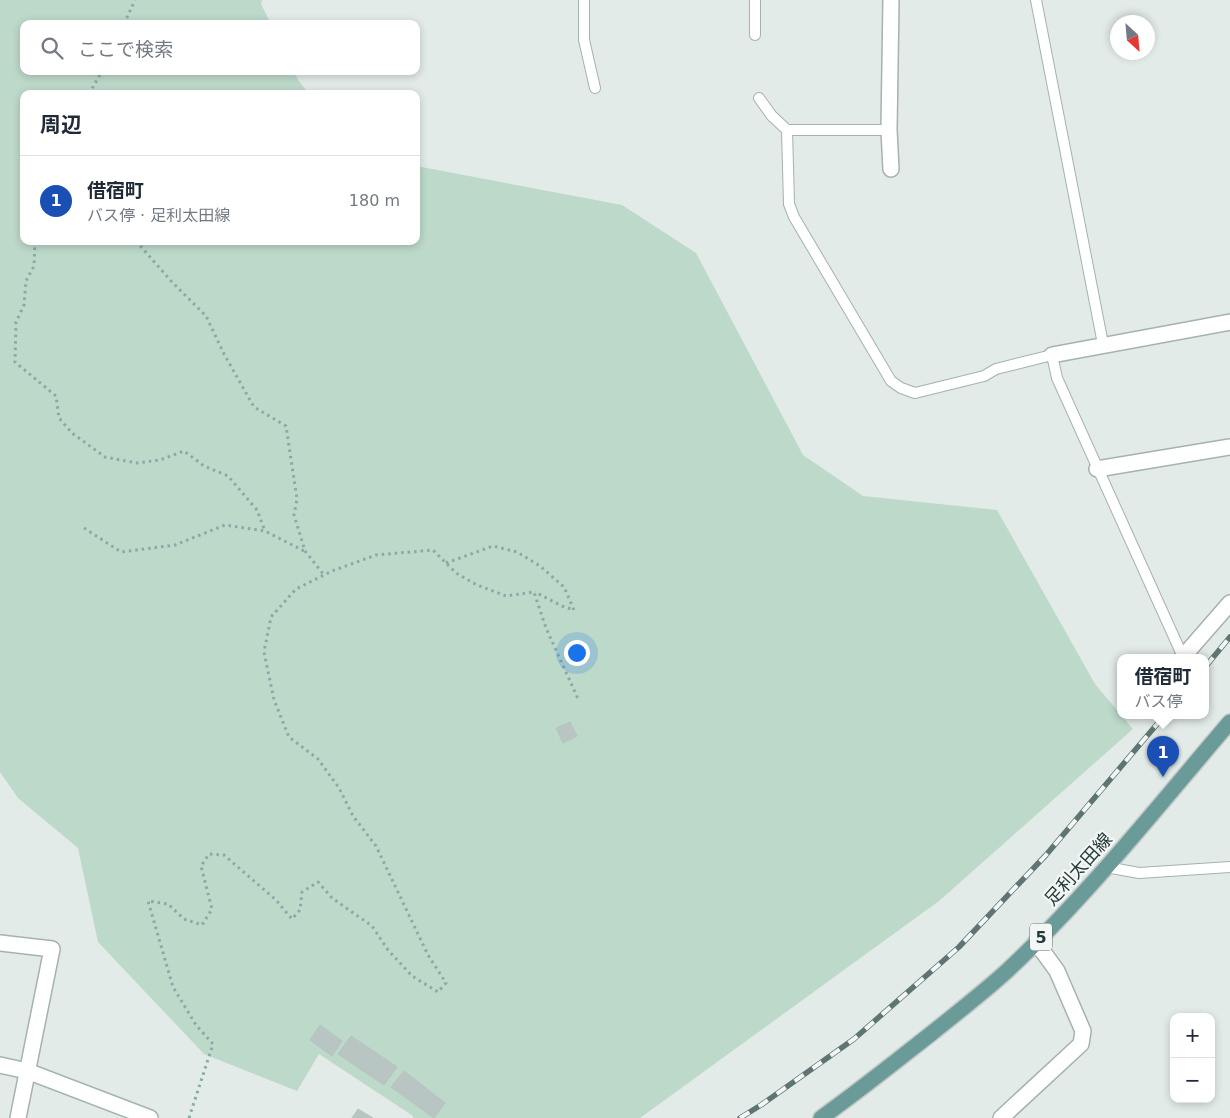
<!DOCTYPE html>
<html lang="ja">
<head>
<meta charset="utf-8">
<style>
	:root { --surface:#fff; --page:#f2f2f3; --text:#1f2937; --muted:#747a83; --line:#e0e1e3; --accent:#775d4d }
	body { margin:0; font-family:"DejaVu Sans","Noto Sans JP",sans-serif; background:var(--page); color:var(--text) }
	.controls { position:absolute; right:15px; bottom:15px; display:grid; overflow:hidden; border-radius:10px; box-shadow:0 2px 8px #0003 }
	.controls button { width:45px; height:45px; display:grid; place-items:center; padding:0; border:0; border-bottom:1px solid var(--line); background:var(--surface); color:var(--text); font:25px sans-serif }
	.compass { position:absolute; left:1110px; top:15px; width:45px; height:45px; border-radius:50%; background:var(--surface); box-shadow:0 2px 8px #0003; rotate:154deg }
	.you { position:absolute; left:576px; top:652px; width:18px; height:18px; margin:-12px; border:4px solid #fff; border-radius:50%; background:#1a73e8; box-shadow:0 0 0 8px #1a73e833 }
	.badge { display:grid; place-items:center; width:32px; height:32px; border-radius:50%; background:var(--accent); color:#fff; font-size:16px; font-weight:700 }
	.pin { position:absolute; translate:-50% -41px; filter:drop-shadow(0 1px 2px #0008) }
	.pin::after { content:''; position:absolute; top:26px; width:18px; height:15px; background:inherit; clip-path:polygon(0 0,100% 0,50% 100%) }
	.popup { position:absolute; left:1117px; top:654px; width:92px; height:65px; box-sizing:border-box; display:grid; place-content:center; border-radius:10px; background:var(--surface); filter:drop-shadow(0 1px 4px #0005); font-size:16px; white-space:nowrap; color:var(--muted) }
	.popup b { font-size:19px; color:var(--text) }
	.popup::after { content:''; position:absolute; left:50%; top:100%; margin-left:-10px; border:10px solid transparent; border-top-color:var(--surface) }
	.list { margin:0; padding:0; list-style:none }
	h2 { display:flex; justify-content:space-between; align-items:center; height:65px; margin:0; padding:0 20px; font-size:21px }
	h2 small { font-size:16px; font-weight:400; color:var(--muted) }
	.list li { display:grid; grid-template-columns:32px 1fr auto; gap:15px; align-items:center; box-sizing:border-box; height:90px; padding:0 20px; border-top:1px solid var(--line) }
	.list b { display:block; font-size:19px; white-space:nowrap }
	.list p { margin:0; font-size:16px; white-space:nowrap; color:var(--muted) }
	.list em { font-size:16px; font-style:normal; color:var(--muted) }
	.icon { flex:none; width:28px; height:28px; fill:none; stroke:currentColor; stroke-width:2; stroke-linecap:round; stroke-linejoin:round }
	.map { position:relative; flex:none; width:1230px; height:1118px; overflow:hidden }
	.search { position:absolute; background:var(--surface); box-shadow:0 2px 8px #0003; left:20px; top:20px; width:400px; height:55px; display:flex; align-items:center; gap:12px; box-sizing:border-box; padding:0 18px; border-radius:10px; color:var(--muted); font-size:19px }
	.panel { position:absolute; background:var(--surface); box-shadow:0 2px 8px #0003; left:20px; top:90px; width:400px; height:155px; border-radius:10px }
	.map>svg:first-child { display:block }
</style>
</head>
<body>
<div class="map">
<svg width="1230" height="1118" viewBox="0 0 1230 1118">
	<rect width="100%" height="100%" fill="#e2ebe8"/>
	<path fill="#bdd9ca" d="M0,0H262L261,4L271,24H24V71H294L298,80L309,94H24V241H416V166L622,205L696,253L803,455L863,496L997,510L1095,684L1133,729L939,901L640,1118H413V1116L319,1054L297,1091L204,1054L98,942L78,848L18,798L0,772Z"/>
	<g fill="#b8c5c2" stroke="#b5c3c0">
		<path d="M570,722L577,736L563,743L556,728Z"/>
		<path d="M320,1025L342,1041L332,1056L310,1040Z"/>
		<path d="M351,1036L397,1067L384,1085L338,1054Z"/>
		<path d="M404,1071L445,1103L434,1118L391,1087Z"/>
		<path d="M358,1109L373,1118H352Z"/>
	</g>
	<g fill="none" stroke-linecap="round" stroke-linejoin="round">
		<defs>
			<g id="lane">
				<path d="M584,0V40L595,88"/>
				<path d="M755,0V35"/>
				<path d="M1036,0L1103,344"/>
				<path d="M759,98L772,116L787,130H889"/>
				<path d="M787,130L789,204L794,217L891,381L901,388L915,393L984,376L996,369L1052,355L1057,378L1183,657"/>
				<path d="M1106,867L1139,873L1230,867"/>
			</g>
			<g id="street">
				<path d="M891,0L889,130L891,169"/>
				<path d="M1052,355L1230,322"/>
				<path d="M1097,469L1230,447"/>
				<path d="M1182,658L1230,603"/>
				<path d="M0,943L52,949L18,1118"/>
				<path d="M1001,1118L1081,1044L1083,1031L1057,971L1044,953L1035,943"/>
			</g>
			<path id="secondary" d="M0,1065L27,1071L150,1118"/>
			<path id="primary" d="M821,1118C859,1091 895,1062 932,1033C958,1012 984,992 1008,970C1089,894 1158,806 1230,722"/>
		</defs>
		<use href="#lane" stroke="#a5b2b0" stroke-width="12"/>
		<use href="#street" stroke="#a5b2b0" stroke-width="18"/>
		<use href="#secondary" stroke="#a2b5b2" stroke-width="18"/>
		<use href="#primary" stroke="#c2c8c7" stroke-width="18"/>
		<g stroke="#86aba6" stroke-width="3" stroke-dasharray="2.5 4" stroke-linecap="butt">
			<path d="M124,24L135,0"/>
			<path d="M89,94L102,71"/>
			<path d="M35,241L34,266L26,281L24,305L16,322L15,362L56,396L59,418L72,433L105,457L137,463L160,460L184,451L204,466L228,476L257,510L265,531"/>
			<path d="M136,241L171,281L206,316L224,354L254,407L286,426L297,499L294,515L305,551L324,575"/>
			<path d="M84,528L121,552L175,545L225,525L265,531L304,551"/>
			<path d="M446,563L493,546L517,552L540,566L564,587L574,610L562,606L535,592"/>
			<path d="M189,1118L213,1044L196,1025L173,987L148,901L168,904L184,919L202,925L212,909L201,866L209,854L224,855L276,900L292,919L300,910L302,892L318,882L332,898L372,926L388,950L412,976L438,992L446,983L428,955L376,846L353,816L339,788L318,759L289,737L274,700L264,652L271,617L296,589L332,571L376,555L433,550L456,573L477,585L506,596L534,592L546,628L579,701"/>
		</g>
		<use href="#lane" stroke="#fff" stroke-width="10"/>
		<use href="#street" stroke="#fff" stroke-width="15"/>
		<use href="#secondary" stroke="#fff" stroke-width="15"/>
		<use href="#primary" stroke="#6b9b98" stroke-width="15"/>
		<defs>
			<g id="rail">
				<path d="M1206,666L1230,637"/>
				<path d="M740,1118L761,1105L854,1039L959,947L1046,855L1164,716"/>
			</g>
		</defs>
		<use href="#rail" stroke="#5e7573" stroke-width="5.5"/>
		<use href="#rail" stroke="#f2f7f6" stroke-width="4" stroke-dasharray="11" stroke-linecap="butt"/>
	</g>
	<g text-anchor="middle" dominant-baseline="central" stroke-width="4.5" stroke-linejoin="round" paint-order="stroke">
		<rect fill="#f2f7f6" stroke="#627371" stroke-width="1" x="1030" y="923.5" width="22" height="27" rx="4"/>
		<g font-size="16" font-weight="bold" fill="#243a38">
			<text x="1041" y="937">5</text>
		</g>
		<g font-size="18" fill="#243a38" stroke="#f2f7f6">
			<text transform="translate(1078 869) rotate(-48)">足利太田線</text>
		</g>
	</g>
</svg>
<div class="controls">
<button>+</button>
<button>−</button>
</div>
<svg class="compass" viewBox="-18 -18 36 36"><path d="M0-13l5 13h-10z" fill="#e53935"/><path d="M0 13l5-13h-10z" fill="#747a83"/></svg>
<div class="you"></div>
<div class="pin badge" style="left:1163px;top:777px;background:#1a4fb4">1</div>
<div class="popup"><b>借宿町</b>バス停</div>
<div class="search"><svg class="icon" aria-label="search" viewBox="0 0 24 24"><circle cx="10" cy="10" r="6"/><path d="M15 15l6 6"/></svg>ここで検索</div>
<section class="panel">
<h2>周辺<small></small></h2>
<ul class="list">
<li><span class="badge" style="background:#1a4fb4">1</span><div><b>借宿町</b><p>バス停 · 足利太田線</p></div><em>180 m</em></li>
</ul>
</section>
</div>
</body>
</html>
